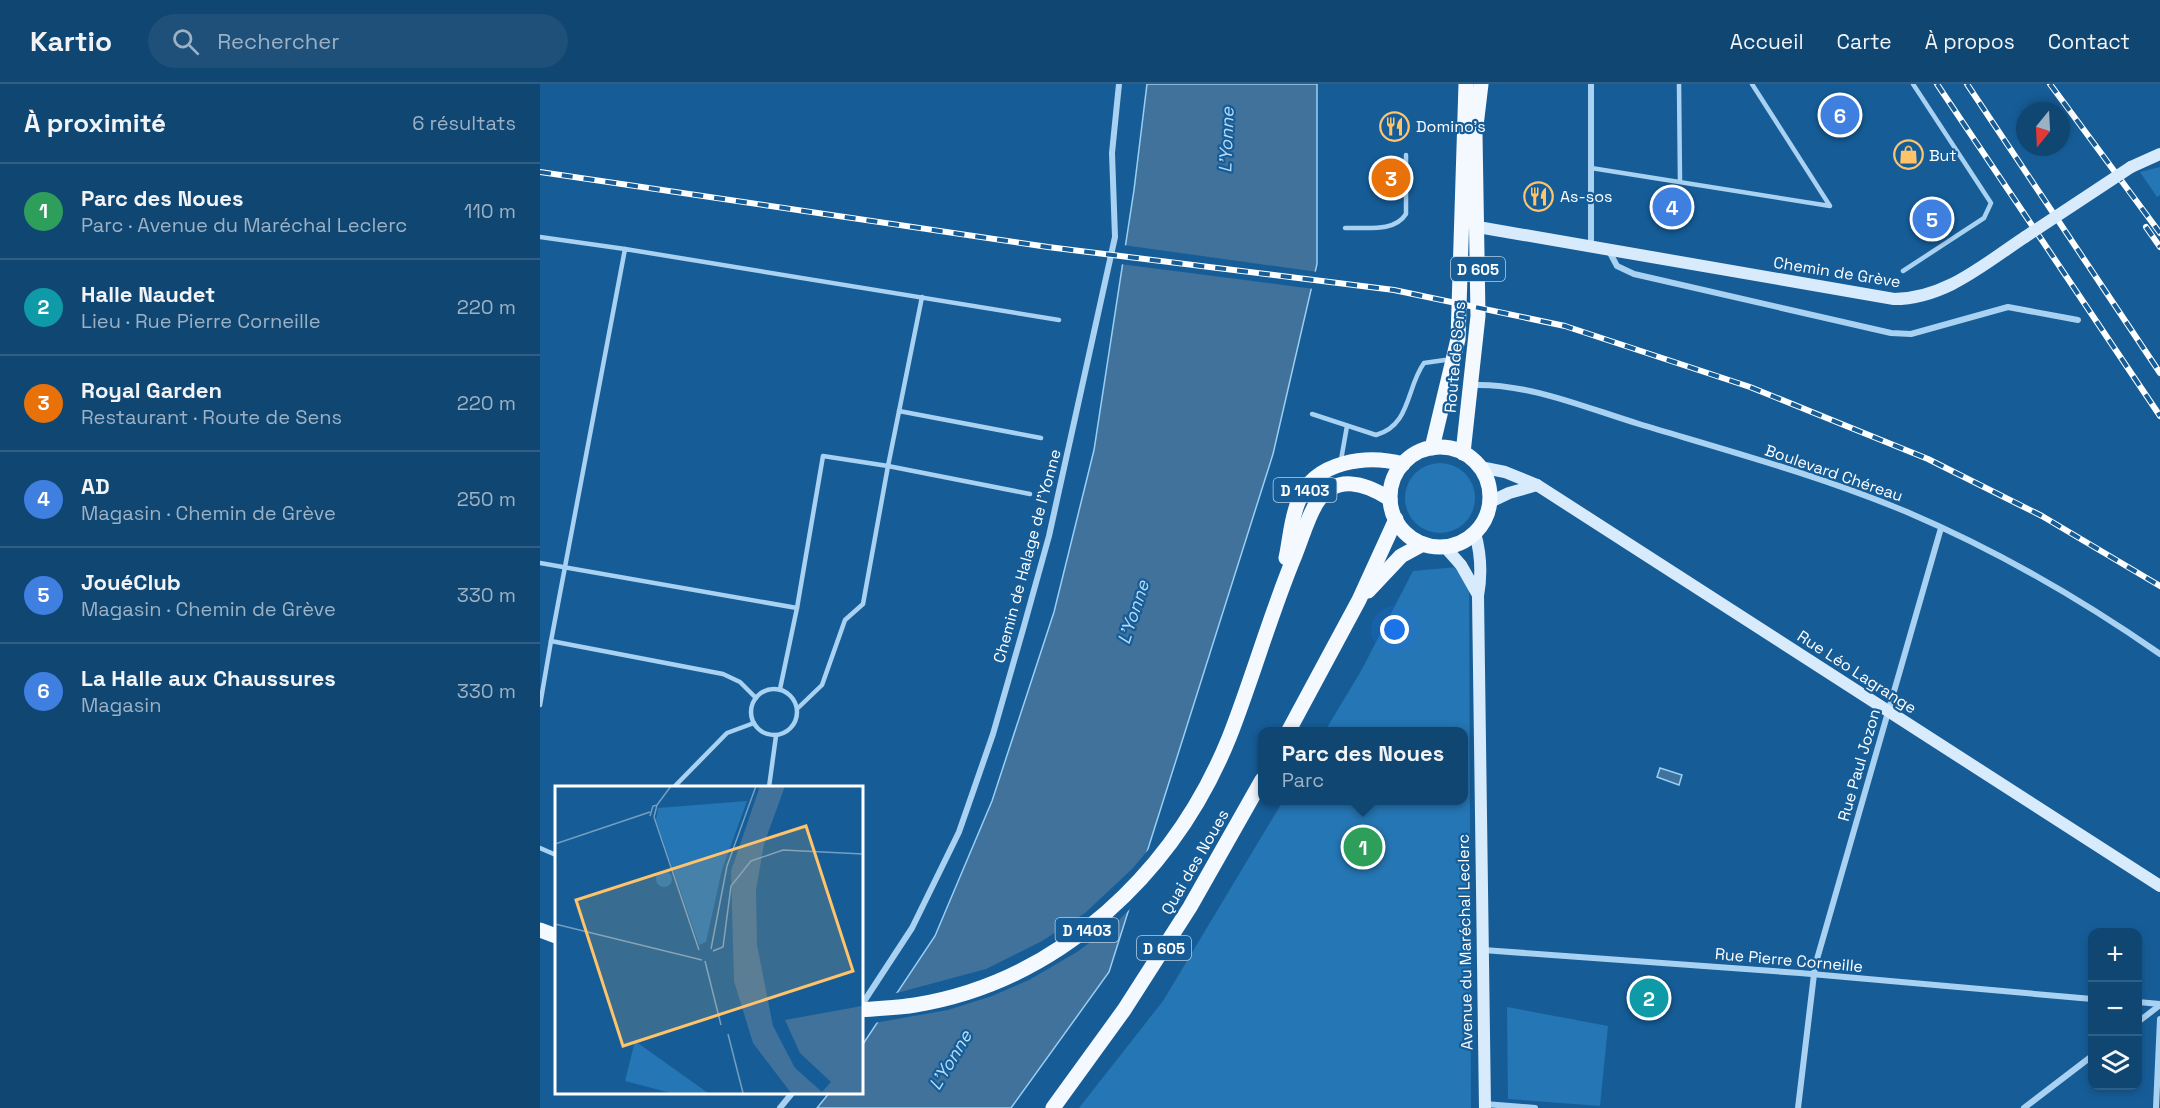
<!DOCTYPE html>
<html lang="fr">
<head>
<meta charset="utf-8">
<style>
	:root { --surface:#104672; --page:#1e507a; --text:#f1f3f6; --muted:#9cb1c4; --line:#305e84; --accent:#ffc36a }
	body { margin:0; font-family:"Space Grotesk",sans-serif; background:var(--page); color:var(--text) }
	.controls { position:absolute; right:18px; bottom:18px; display:grid; overflow:hidden; border-radius:12px; box-shadow:0 3px 9px #0003 }
	.controls button { width:54px; height:54px; display:grid; place-items:center; padding:0; border:0; border-bottom:2px solid var(--line); background:var(--surface); color:var(--text); font:30px sans-serif }
	.compass { position:absolute; left:1476px; top:18px; width:54px; height:54px; border-radius:50%; background:var(--surface); box-shadow:0 3px 9px #0003; rotate:198deg }
	.you { position:absolute; left:855px; top:546px; width:21px; height:21px; margin:-15px; border:4px solid #fff; border-radius:50%; background:#1a73e8; box-shadow:0 0 0 9px #1a73e833 }
	.badge { display:grid; place-items:center; width:39px; height:39px; border-radius:50%; background:var(--accent); color:#fff; font-size:20px; font-weight:700 }
	.pin { position:absolute; translate:-50% -50%; border:3px solid #fff; box-shadow:0 2px 6px #0006 }
	.popup { position:absolute; left:718px; top:643px; width:210px; height:78px; box-sizing:border-box; display:grid; place-content:center; border-radius:12px; background:var(--surface); filter:drop-shadow(0 2px 4px #0005); font-size:20px; white-space:nowrap; color:var(--muted) }
	.popup b { font-size:22px; color:var(--text) }
	.popup::after { content:''; position:absolute; left:50%; top:100%; margin-left:-12px; border:12px solid transparent; border-top-color:var(--surface) }
	.list { margin:0; padding:0; list-style:none }
	h2 { display:flex; justify-content:space-between; align-items:center; height:78px; margin:0; padding:0 24px; font-size:26px }
	h2 small { font-size:20px; font-weight:400; color:var(--muted) }
	.list li { display:grid; grid-template-columns:39px 1fr auto; gap:18px; align-items:center; box-sizing:border-box; height:96px; padding:0 24px; border-top:2px solid var(--line) }
	.list b { display:block; font-size:22px; white-space:nowrap }
	.list p { margin:0; font-size:20px; white-space:nowrap; color:var(--muted) }
	.list em { font-size:20px; font-style:normal; color:var(--muted) }
	.icon { flex:none; width:33px; height:33px; fill:none; stroke:currentColor; stroke-width:2; stroke-linecap:round; stroke-linejoin:round }
	.map { position:relative; flex:none; width:1620px; height:1024px; overflow:hidden }
	header { display:flex; align-items:center; gap:36px; box-sizing:border-box; height:84px; padding:0 30px; background:var(--surface); border-bottom:2px solid var(--line) }
	header strong { font-size:28px }
	nav { display:flex; gap:33px; margin-inline-start:auto; font-size:21px }
	.search { width:420px; height:54px; background:var(--page); display:flex; align-items:center; gap:15px; box-sizing:border-box; padding:0 21px; border-radius:33px; color:var(--muted); font-size:22px }
	main { display:flex }
	aside { flex:1; background:var(--surface) }
	.map>svg:first-child { display:block }
</style>
</head>
<body>
<header>
<strong>Kartio</strong>
<div class="search"><svg class="icon" aria-label="search" viewBox="0 0 24 24"><circle cx="10" cy="10" r="6"/><path d="M15 15l6 6"/></svg>Rechercher</div>
<nav><a>Accueil</a><a>Carte</a><a>À propos</a><a>Contact</a></nav>
</header>
<main>
<aside>
<h2>À proximité<small>6 résultats</small></h2>
<ul class="list">
<li><span class="badge" style="background:#2e9e5b">1</span><div><b>Parc des Noues</b><p>Parc · Avenue du Maréchal Leclerc</p></div><em>110 m</em></li>
<li><span class="badge" style="background:#0f9aa8">2</span><div><b>Halle Naudet</b><p>Lieu · Rue Pierre Corneille</p></div><em>220 m</em></li>
<li><span class="badge" style="background:#e8710a">3</span><div><b>Royal Garden</b><p>Restaurant · Route de Sens</p></div><em>220 m</em></li>
<li><span class="badge" style="background:#3f7fe0">4</span><div><b>AD</b><p>Magasin · Chemin de Grève</p></div><em>250 m</em></li>
<li><span class="badge" style="background:#3f7fe0">5</span><div><b>JouéClub</b><p>Magasin · Chemin de Grève</p></div><em>330 m</em></li>
<li><span class="badge" style="background:#3f7fe0">6</span><div><b>La Halle aux Chaussures</b><p>Magasin</p></div><em>330 m</em></li>
</ul>
</aside>
<div class="map">
<svg width="1620" height="1024" viewBox="0 0 1620 1024">
	<rect width="100%" height="100%" fill="#165d98"/>
	<g fill="#2576b4">
		<path d="M1620,83V111L1617,113L1600,88Z"/>
		<circle cx="900" cy="414" r="35"/>
		<path d="M929,482L931,1024H539L623,917L743,717L924,716V648L785,647L821,587L873,487Z"/>
		<path d="M967,923L1068,942L1060,1022L968,1015Z"/>
	</g>
	<g fill="#40729c" stroke="#9bcef4" stroke-width="1.5">
		<path d="M607,0H777V180L733,370L569,888L471,1024H277L290,1008H321V963L395,852L452,717L514,528L554,366L594,106Z"/>
		<path d="M1120,684L1142,691L1139,701L1117,693Z"/>
	</g>
	<g fill="#165d98">
		<path d="M583,161L778,188L774,205L580,180Z"/>
		<path d="M614,759L593,822L575,840L537,868L489,896L452,912L408,926L334,939L353,910L446,885L502,857L545,829L592,785Z"/>
	</g>
	<g fill="none" stroke-linecap="round" stroke-linejoin="round">
		<g stroke="#a9d2f2" stroke-width="4.5">
			<path d="M1139,0L1140,97"/>
			<path d="M1051,84L1290,122L1212,0"/>
			<path d="M805,144C825,143 854,149 866,130V71"/>
			<path d="M0,153L85,165"/>
			<path d="M1363,187L1444,134L1451,119L1373,0"/>
			<path d="M382,213L348,382L490,410"/>
			<path d="M359,327L501,354"/>
			<path d="M772,330L836,351C871,341 866,304 884,279L905,276"/>
			<path d="M801,376L807,342"/>
			<path d="M0,479L257,524L240,605"/>
			<path d="M257,524L283,372L348,382L323,520L305,536L282,601L258,624"/>
			<circle cx="234" cy="628" r="23"/>
			<path d="M216,614L200,598L183,590L11,557L85,165L519,236"/>
			<path d="M0,621L11,557"/>
			<path d="M134,703L187,649L214,639"/>
			<path d="M229,703L236,652"/>
			<path d="M0,764L16,771"/>
		</g>
		<g stroke="#a9d2f2" stroke-width="6">
			<path d="M1051,163V0"/>
			<path d="M1069,167L1077,182L1094,190L1351,249L1371,250L1468,223L1538,236"/>
			<path d="M932,301C989,299 1046,324 1099,340C1189,367 1281,392 1367,428C1456,466 1541,515 1620,570"/>
			<path d="M943,866L1260,889L1552,915"/>
			<path d="M1598,918L1620,920"/>
			<path d="M321,922L372,844L419,748L453,650L484,542L509,452L575,153L572,69L579,0"/>
			<path d="M1598,938L1620,921"/>
			<path d="M945,1020L995,1024"/>
			<path d="M240,1024L253,1008"/>
			<path d="M1258,1024L1275,882L1401,444"/>
			<path d="M1484,1024L1552,972"/>
			<path d="M1616,1024L1620,935"/>
		</g>
		<g stroke="#d8ebfc" stroke-width="12">
			<path d="M1591,83L1620,70"/>
			<path d="M938,143L1354,215C1405,215 1444,180 1485,153"/>
			<path d="M940,383L965,388L997,401L1620,802"/>
			<path d="M950,418L969,409L997,401"/>
			<path d="M935,449C941,470 942,490 938,512L945,1024"/>
			<path d="M905,463L921,481L938,511"/>
		</g>
		<g stroke="#f4f9ff" stroke-width="15">
			<circle cx="900" cy="413" r="50"/>
			<path d="M892,364L918,255L926,0"/>
			<path d="M923,369L938,232L935,50L941,0"/>
			<path d="M746,474C750,456 751,433 759,416C775,377 827,370 863,380"/>
			<path d="M828,507L861,472L883,460"/>
			<path d="M748,648L819,516L856,435"/>
			<path d="M0,846L16,852"/>
			<path d="M321,926C339,924 357,924 375,921C521,897 635,787 689,654C713,593 730,531 755,471C762,454 767,435 776,420C795,389 825,399 850,415"/>
			<path d="M513,1024L584,926L650,823L722,696"/>
		</g>
		<defs>
			<g id="rail">
				<path d="M1397,0L1620,332"/>
				<path d="M1427,0L1620,289"/>
				<path d="M1510,0L1620,149"/>
				<path d="M0,88L508,163L854,206L1025,242L1210,303L1388,375L1502,432L1620,502"/>
				<path d="M1606,143L1620,163"/>
			</g>
		</defs>
		<use href="#rail" stroke="#fff" stroke-width="6"/>
		<use href="#rail" stroke="#165d98" stroke-width="4" stroke-dasharray="11" stroke-linecap="butt"/>
		<path stroke="#d8ebfc" stroke-width="12" d="M1485,153L1591,83"/>
	</g>
	<defs>
		<symbol id="restaurant-ring" viewBox="-11 -11 22 22"><circle r="9.5" fill="#165d98" stroke="#ffc36a" stroke-width="1.5"/><path d="M-5-6h1v4h1v-4h1v4h1v-4h1v5L-1.5 .5V6h-2V.5L-5-1ZM5-6V6H3V1.5H1.5Q1.5-4 5-6Z" fill="#ffc36a"/></symbol>
		<symbol id="shop-ring" viewBox="-11 -11 22 22"><circle r="9.5" fill="#165d98" stroke="#ffc36a" stroke-width="1.5"/><path d="M-5-2.5h2.3a2.7 3.5 0 0 1 5.4 0H5L5.5 6h-11ZM-1.5-2.5h3a1.5 2.3 0 0 0-3 0Z" fill="#ffc36a"/></symbol>
	</defs>
	<g fill-rule="evenodd">
		<use href="#restaurant-ring" x="838" y="26" width="33" height="33"/>
		<use href="#shop-ring" x="1352" y="54" width="33" height="33"/>
		<use href="#restaurant-ring" x="982" y="96" width="33" height="33"/>
	</g>
	<g text-anchor="middle" dominant-baseline="central" stroke-width="4.5" stroke-linejoin="round" paint-order="stroke">
		<g fill="#165d98" stroke="#b9cee0" stroke-width="1.5">
			<rect x="911" y="173" width="54" height="24" rx="4.5"/>
			<rect x="733.5" y="394" width="63" height="24" rx="4.5"/>
			<rect x="515.5" y="834" width="63" height="24" rx="4.5"/>
			<rect x="597" y="852" width="54" height="24" rx="4.5"/>
		</g>
		<g font-size="15" font-weight="bold" fill="#fff">
			<text x="938" y="185">D 605</text>
			<text x="765" y="406">D 1403</text>
			<text x="547" y="846">D 1403</text>
			<text x="624" y="864">D 605</text>
		</g>
		<g font-size="16" fill="#fff" stroke="#165d98" text-anchor="start">
			<text x="876" y="42">Domino's</text>
			<text x="1389" y="71">But</text>
			<text x="1020" y="112">As-sos</text>
		</g>
		<g font-size="16" fill="#fff" stroke="#165d98">
			<text transform="translate(1297 188) rotate(9)">Chemin de Grève</text>
			<text transform="translate(915 273) rotate(-85)">Route de Sens</text>
			<text transform="translate(1294 389) rotate(19)">Boulevard Chéreau</text>
			<text transform="translate(487 472) rotate(-75)">Chemin de Halage de l'Yonne</text>
			<text transform="translate(1317 588) rotate(33)">Rue Léo Lagrange</text>
			<text transform="translate(1319 681) rotate(-74)">Rue Paul Jozon</text>
			<text transform="translate(655 778) rotate(-60)">Quai des Noues</text>
			<text transform="translate(925 858) rotate(-91)">Avenue du Maréchal Leclerc</text>
			<text transform="translate(1249 876) rotate(5)">Rue Pierre Corneille</text>
		</g>
		<g font-size="18" font-style="italic" fill="#b5dbf8" stroke="#165d98">
			<text transform="translate(686 56) rotate(-88)">L'Yonne</text>
			<text transform="translate(593 528) rotate(-72)">L'Yonne</text>
			<text transform="translate(410 976) rotate(-59)">L'Yonne</text>
		</g>
	</g>
	<g transform="translate(15 702)">
		<rect width="308" height="308" fill="#165d98"/>
		<path d="M192,15L167,84L151,156L144,159L101,34L103,22ZM101 93a8 8 0 1 1 16 0a8 8 0 1 1-16 0ZM80,255L153,307H116L70,295Z" fill="#2576b4"/>
		<path d="M205,0H230L209,58L201,104L202,159L218,240L240,282L267,306L276,296L245,267L230,234L307,220V307H236L198,257L179,195L176,85Z" fill="#40729c"/>
		<path fill="none" stroke="#739ec1" stroke-width="1.5" d="M102,19L116,0M95,30L98,20L102,19L99,31M99,31L144,164M0,58L95,26M0,138L147,174M156,163L172,80L201,0M158,165L168,161L176,100L196,75L228,64L308,68M150,175L166,239M173,248L188,307"/>
		<path fill="#ffc36a" fill-opacity="0.15" stroke="#ffc36a" stroke-width="3" d="M251,40L298,185L68,260L21,114Z"/>
		<rect width="308" height="308" fill="none" stroke="#fff" stroke-width="3"/>
	</g>
</svg>
<div class="controls">
<button>+</button>
<button>−</button>
<button><svg class="icon" aria-label="layers" viewBox="0 0 24 24"><path d="M12 4l9 5-9 5-9-5zM3 14l9 5 9-5"/></svg></button>
</div>
<svg class="compass" viewBox="-18 -18 36 36"><path d="M0-13l5 13h-10z" fill="#e53935"/><path d="M0 13l5-13h-10z" fill="#9cb1c4"/></svg>
<div class="you"></div>
<div class="pin badge" style="left:823px;top:763px;background:#2e9e5b">1</div>
<div class="popup"><b>Parc des Noues</b>Parc</div>
<div class="pin badge" style="left:1109px;top:914px;background:#0f9aa8">2</div>
<div class="pin badge" style="left:851px;top:94px;background:#e8710a">3</div>
<div class="pin badge" style="left:1132px;top:123px;background:#3f7fe0">4</div>
<div class="pin badge" style="left:1392px;top:135px;background:#3f7fe0">5</div>
<div class="pin badge" style="left:1300px;top:31px;background:#3f7fe0">6</div>
</div>
</main>
</body>
</html>
